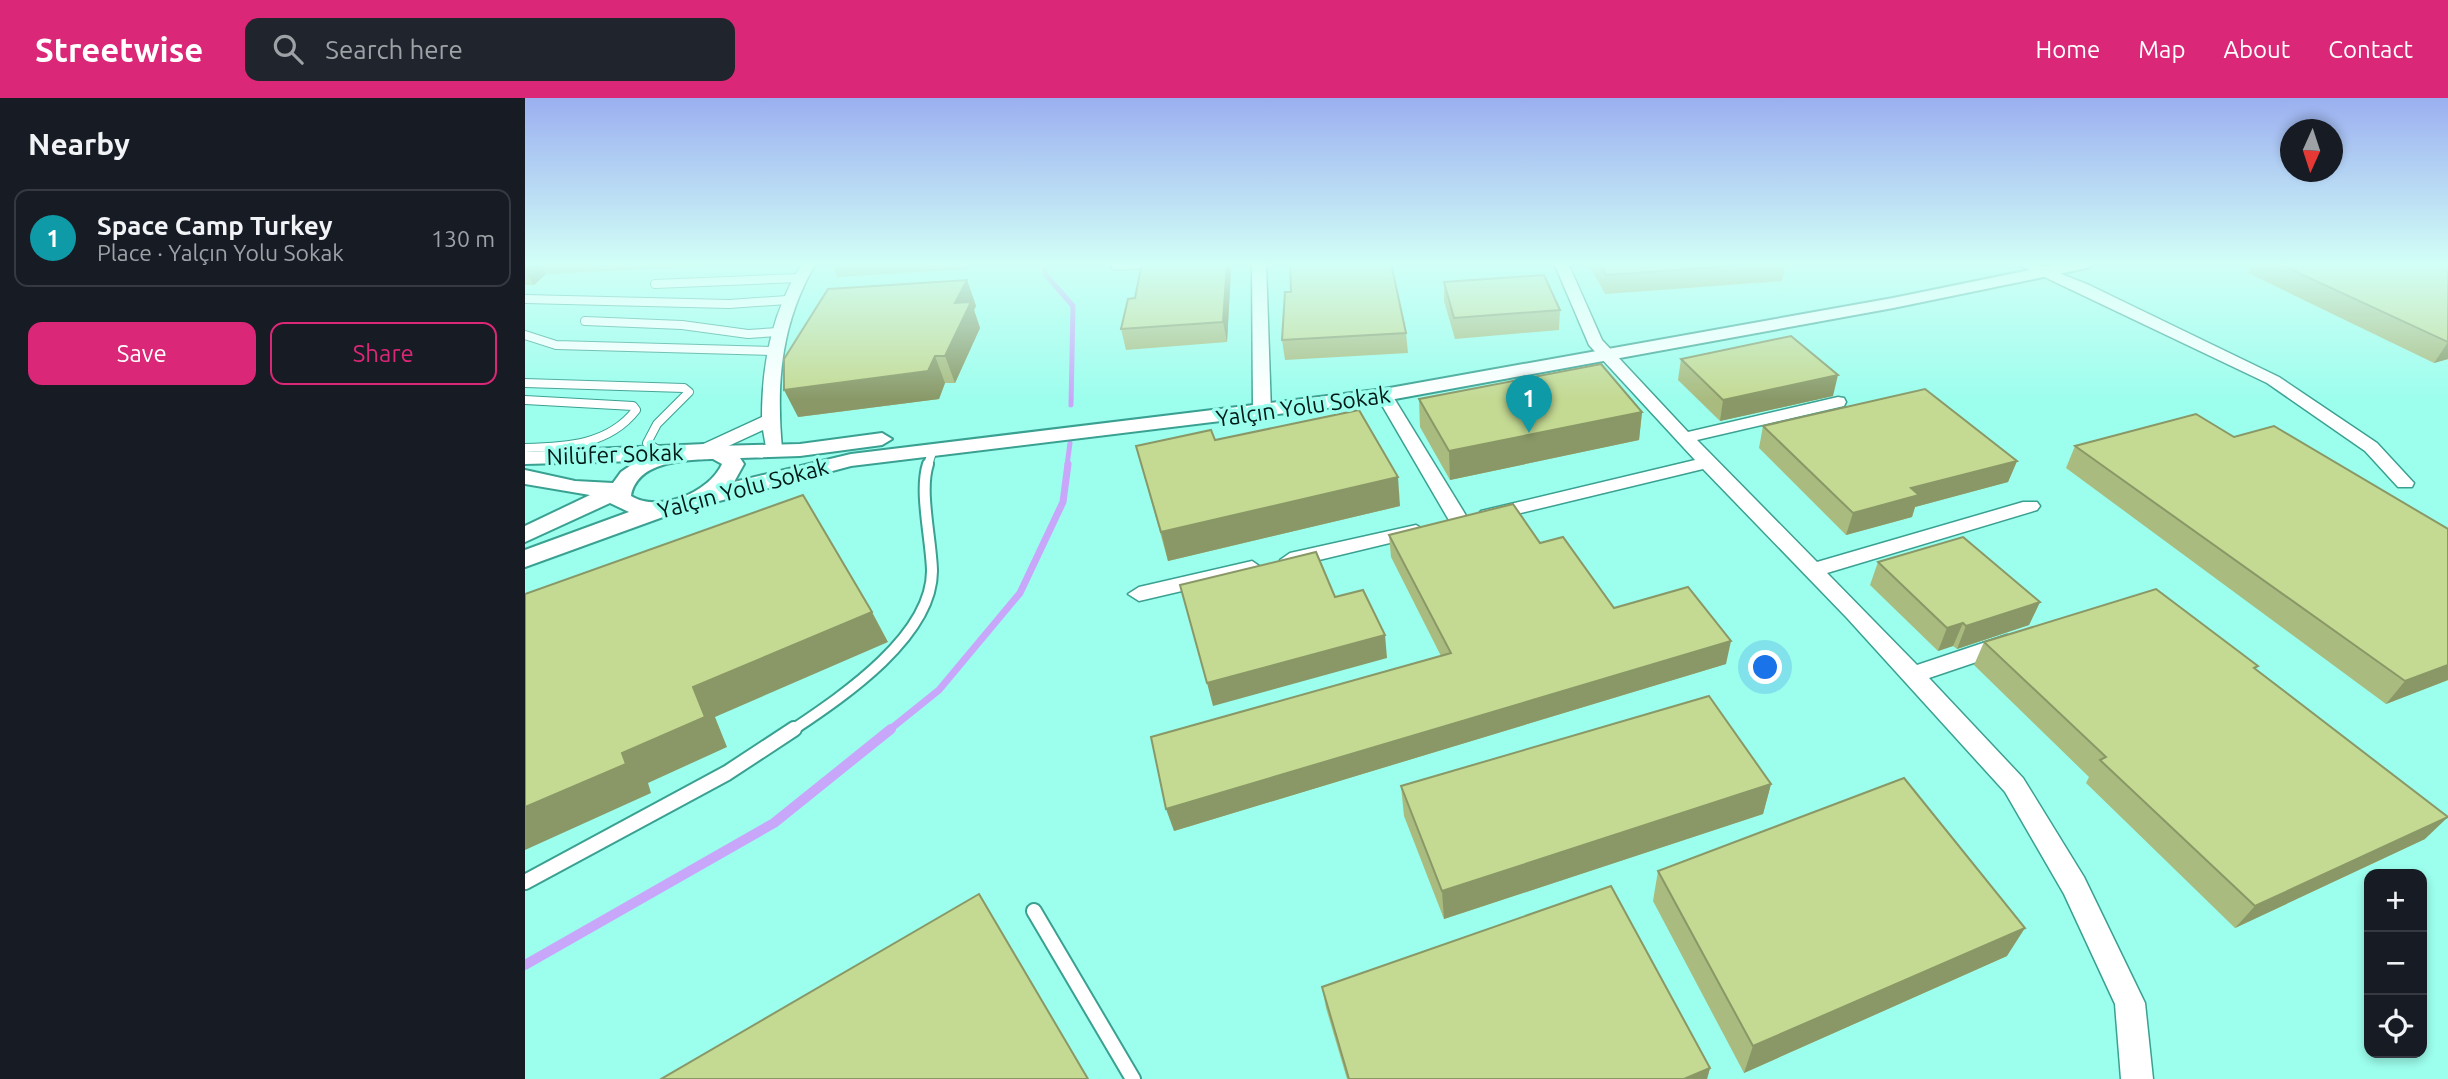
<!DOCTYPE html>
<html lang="en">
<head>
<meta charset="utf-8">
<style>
	:root { --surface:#171b24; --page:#20242c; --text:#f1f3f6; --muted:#9ea1a6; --line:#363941; --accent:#db2777 }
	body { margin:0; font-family:Ubuntu,sans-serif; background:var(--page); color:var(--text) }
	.controls { position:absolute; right:21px; bottom:21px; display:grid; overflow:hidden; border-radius:14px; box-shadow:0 4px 10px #0003 }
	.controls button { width:63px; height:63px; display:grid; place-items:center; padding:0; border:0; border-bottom:2px solid var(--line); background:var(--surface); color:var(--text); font:35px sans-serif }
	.compass { position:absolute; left:1755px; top:21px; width:63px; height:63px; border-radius:50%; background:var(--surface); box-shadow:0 4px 10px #0003; rotate:183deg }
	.you { position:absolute; left:1241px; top:570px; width:24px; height:24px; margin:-18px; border:5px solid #fff; border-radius:50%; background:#1a73e8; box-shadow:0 0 0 10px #1a73e833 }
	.badge { display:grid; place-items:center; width:46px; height:46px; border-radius:50%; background:var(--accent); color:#fff; font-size:23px; font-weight:700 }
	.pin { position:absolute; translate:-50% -58px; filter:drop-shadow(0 2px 4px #0008) }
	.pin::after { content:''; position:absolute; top:37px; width:24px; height:21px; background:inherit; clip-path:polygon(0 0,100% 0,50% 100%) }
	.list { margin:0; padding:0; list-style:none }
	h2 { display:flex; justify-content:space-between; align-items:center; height:91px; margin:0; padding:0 28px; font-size:30px }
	h2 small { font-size:23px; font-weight:400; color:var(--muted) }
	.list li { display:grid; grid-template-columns:46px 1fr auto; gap:21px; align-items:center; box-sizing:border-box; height:98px; margin:0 14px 14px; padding:0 14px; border:2px solid var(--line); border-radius:14px }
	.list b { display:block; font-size:26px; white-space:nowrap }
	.list p { margin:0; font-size:23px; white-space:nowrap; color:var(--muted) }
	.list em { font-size:23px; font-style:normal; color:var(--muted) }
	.actions { display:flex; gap:14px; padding:21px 28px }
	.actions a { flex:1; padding:16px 0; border:2px solid var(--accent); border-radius:14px; text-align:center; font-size:24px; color:var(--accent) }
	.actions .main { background:var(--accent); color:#fff }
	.icon { flex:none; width:38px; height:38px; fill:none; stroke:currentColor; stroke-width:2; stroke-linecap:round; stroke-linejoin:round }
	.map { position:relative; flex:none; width:1923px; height:981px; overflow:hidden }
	header { display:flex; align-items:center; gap:42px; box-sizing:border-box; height:98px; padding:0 35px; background:var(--accent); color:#fff }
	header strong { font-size:33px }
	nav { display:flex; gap:38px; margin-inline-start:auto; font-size:24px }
	.search { width:490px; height:63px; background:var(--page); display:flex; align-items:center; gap:18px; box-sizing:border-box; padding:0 24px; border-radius:14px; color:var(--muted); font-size:26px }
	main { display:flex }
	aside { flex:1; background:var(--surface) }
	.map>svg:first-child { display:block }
</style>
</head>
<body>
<header>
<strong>Streetwise</strong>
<div class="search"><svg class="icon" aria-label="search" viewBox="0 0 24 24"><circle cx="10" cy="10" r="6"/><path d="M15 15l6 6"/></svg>Search here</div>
<nav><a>Home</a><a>Map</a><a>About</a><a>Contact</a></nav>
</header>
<main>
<aside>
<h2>Nearby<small></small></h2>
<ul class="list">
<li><span class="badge" style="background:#0f9aa8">1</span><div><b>Space Camp Turkey</b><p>Place · Yalçın Yolu Sokak</p></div><em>130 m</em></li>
</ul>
<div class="actions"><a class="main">Save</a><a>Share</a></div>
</aside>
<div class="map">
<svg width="1923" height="981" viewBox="0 0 1923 981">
	<rect width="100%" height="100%" fill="#9cfeed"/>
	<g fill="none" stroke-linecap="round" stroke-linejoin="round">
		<g stroke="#c8a7fb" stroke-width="5">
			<path d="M519,165L520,176L548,208L546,307"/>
			<path d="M542,367L545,345"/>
		</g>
		<path stroke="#c8a7fb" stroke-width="7" d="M363,633L414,592L495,495L538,404L543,366"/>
		<path stroke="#c8a7fb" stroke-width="10" d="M0,867L249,725L366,631"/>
		<defs>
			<g id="service-far2">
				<path d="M590,165V168L641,165"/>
				<path d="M130,186L273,180"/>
				<path d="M0,201L204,206L262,202"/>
				<path d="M60,223L157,227L223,236L253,234"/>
				<path d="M0,237L31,247L250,253"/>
				<path d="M0,285L159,290L164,294L132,326L122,345L136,354"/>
				<path d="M0,302L108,308L111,312C84,347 41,349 0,350"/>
				<path d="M403,367L408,351"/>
			</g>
			<path id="service-far1" d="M266,633C315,600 408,539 407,472C406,440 394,393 403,366"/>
			<g id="service">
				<path d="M0,784L202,675L269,631"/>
				<path d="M509,813L608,981"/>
			</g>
			<g id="minor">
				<path d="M277,165H291C256,224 251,284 257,351L254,355H242L238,332L186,356H174L171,352L174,348L237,319C237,263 248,213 277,165Z"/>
				<path d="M727,165H741L746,314L737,319L728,314Z"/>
				<path d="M1029,165H1043L1077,242L1163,334L1313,299L1319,300L1321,304L1319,308L1172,342L1292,464L1498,404H1512L1515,408L1512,412L1302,475L1392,567L1482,537L1490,539L1493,545L1490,551L1404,580L1498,680L1559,779L1620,905L1628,981H1596L1590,906L1539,796L1480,694L1322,520L1178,371L963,423L956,421L953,417L956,413L1170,362L1064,247Z"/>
				<path d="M1490,165H1509L1564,187L1754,279L1852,345L1889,385L1887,389H1873L1840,353L1742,285Z"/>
				<path d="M859,292L867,297L945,424L942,428L935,430L925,424L851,297Z"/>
				<path d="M891,427L901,433L898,437L765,469L755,462L765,455Z"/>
				<path d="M727,463L737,470L734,475L614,503L603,496L614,489Z"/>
			</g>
			<path id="tertiary" d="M1539,165H1570L1562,170L1368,210L859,303L326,368L149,415L0,469V452L104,414L85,405L0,444V428L65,397L0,386V372L50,383L88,385L96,374L112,363L0,366V354L180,346L190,348L275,346L357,335L367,341L357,347L275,358L215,360L219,366L209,384L326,356L859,291L1368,200ZM188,361L197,366C184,395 134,415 106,398C112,363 159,362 188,361Z"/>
		</defs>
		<use href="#service-far2" stroke="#3aa091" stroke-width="10"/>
		<use href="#service-far1" stroke="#3aa091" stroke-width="14"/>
		<use href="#service" stroke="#3aa091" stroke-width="18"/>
		<use href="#minor" stroke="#3aa091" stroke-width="3"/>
		<use href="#tertiary" stroke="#3aa091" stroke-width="4"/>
		<use href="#service-far2" stroke="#fff" stroke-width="8"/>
		<use href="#service-far1" stroke="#fff" stroke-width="10"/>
		<use href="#service" stroke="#fff" stroke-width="14"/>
		<use href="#minor" fill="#fff" fill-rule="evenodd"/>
		<use href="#tertiary" fill="#fff" fill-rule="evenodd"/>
	</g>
	<g fill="#a9bb7e">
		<path d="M0,165H240L21,176L9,187H0Z"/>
		<path d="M306,165H445L442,171L312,179Z"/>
		<path d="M617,165H704L706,173L702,244L601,252L596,231L610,200Z"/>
		<path d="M1063,165H1261L1257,183L1080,196Z"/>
		<path d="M1729,165H1923V261L1909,265L1723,175Z"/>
		<path d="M442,182L451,208L449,212L455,230L430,285H420L414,301L273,319Z"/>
		<path d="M919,184L1035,212L1034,232L930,241L919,203Z"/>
		<path d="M766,194L881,235L883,255L760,262L757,242Z"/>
		<path d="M1156,261L1308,298L1195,323L1153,282Z"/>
		<path d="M894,301L1117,314L1114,342L925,382L895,329Z"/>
		<path d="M1238,328L1492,363L1483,384L1390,409L1387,419L1321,437L1234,350Z"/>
		<path d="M1709,339L1923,431V582L1861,606L1541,370L1550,348Z"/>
		<path d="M690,342L875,408L643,463L611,348Z"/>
		<path d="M864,437L1015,445L1089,510L1201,566L649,733L916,558L866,459Z"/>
		<path d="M1353,464L1515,504L1504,527L1432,551L1428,548L1413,553L1345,487Z"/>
		<path d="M1459,544L1731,571L1900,741L1710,830L1561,685L1564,679L1449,567Z"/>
		<path d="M1246,686L1238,716L919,821L879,718L876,688Z"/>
		<path d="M1133,773L1482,858L1219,975L1128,803Z"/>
		<path d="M797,889L1185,970L1182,981H822L801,910Z"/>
	</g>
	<g fill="#899866">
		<path d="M0,165H13L21,176L9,187L0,173Z"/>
		<path d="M440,165H445L442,171Z"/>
		<path d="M701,165H704L706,173L702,244L698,224Z"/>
		<path d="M442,182L451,208L449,212L455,230L430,285L420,258L430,205Z"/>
		<path d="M1923,244V261L1909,265Z"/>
		<path d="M410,258L420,285L414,301L273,319L259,292Z"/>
		<path d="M1313,277L1308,298L1195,323L1198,302Z"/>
		<path d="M1117,314L1114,342L925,382L924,353Z"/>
		<path d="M1492,363L1483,384L1390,409L1387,419L1321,437L1328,415L1386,390Z"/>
		<path d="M873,379L875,408L643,463L636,434Z"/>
		<path d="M1515,504L1504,527L1432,551L1441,528Z"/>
		<path d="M347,514L363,544L190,619L202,649L123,685L126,695L0,752V709L97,655L168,589Z"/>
		<path d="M1438,525L1428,548L1413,553L1422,530Z"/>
		<path d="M860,537L862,560L688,608L682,585Z"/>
		<path d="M1206,543L1201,566L649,733L641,711Z"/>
		<path d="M1923,567V582L1861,606L1880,583Z"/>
		<path d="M1246,686L1238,716L919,821L917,793Z"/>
		<path d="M1923,719L1900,741L1710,830L1730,808Z"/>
		<path d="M1500,830L1482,858L1219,975L1228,948Z"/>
		<path d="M1185,970L1182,981H1159Z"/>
	</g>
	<g fill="#c4d992" stroke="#899866" stroke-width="2">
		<path d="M617,165H702L698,224L596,231L603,201L610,200Z"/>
		<path d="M765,165H866L881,235L757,242L760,194H766Z"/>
		<path d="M1075,165H1246L1081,177Z"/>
		<path d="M1752,165H1923V244Z"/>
		<path d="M1019,177L1035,212L929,220L919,184Z"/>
		<path d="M442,182L430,205L446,204L420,258H410L403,273L259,292V261L303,191Z"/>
		<path d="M1266,238L1313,277L1198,302L1156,261Z"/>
		<path d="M1076,266L1117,314L924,353L894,301Z"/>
		<path d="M1400,291L1492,363L1386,390L1394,397L1328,415L1238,328Z"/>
		<path d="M834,312L873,379L636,434L611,348L686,332L690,342Z"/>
		<path d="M1671,316L1709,339L1749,328L1923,431V567L1880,583L1550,348Z"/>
		<path d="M278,397L347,514L168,589L180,619L97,655L101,666L0,709V496Z"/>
		<path d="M988,406L1015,445L1038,439L1089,510L1163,489L1206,543L641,711L626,639L926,555L864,437Z"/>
		<path d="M1438,439L1515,504L1441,528L1438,525L1422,530L1353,464Z"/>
		<path d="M791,454L810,499L838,492L860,537L682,585L655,487Z"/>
		<path d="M1631,491L1733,568L1729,570L1923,719L1730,808L1575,662L1581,659L1459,544Z"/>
		<path d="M1184,598L1246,686L917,793L876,688Z"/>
		<path d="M1379,680L1500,830L1228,948L1133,773Z"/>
		<path d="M1086,788L1185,970L1159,981H824L797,889Z"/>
		<path d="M454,796L563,981H136Z"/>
	</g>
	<linearGradient id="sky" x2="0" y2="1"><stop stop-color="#9baff0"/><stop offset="0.55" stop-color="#d2fff7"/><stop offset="1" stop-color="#d2fff7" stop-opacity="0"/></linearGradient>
	<rect width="1923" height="302" fill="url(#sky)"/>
	<g text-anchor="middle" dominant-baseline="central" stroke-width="7" stroke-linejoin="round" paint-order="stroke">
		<g font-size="23" fill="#001b17" stroke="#9cfeed">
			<text transform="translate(778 308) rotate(-8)">Yalçın Yolu Sokak</text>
			<text transform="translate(90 356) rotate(-2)">Nilüfer Sokak</text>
			<text transform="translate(218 390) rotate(-15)">Yalçın Yolu Sokak</text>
		</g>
	</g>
</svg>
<div class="controls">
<button>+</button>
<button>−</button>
<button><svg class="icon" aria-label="locate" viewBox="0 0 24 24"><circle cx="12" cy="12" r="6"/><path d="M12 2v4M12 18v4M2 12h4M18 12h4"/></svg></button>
</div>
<svg class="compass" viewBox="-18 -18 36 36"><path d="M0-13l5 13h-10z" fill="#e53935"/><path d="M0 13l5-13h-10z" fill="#9ea1a6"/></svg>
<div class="you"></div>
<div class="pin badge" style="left:1004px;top:335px;background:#0f9aa8">1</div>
</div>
</main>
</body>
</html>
